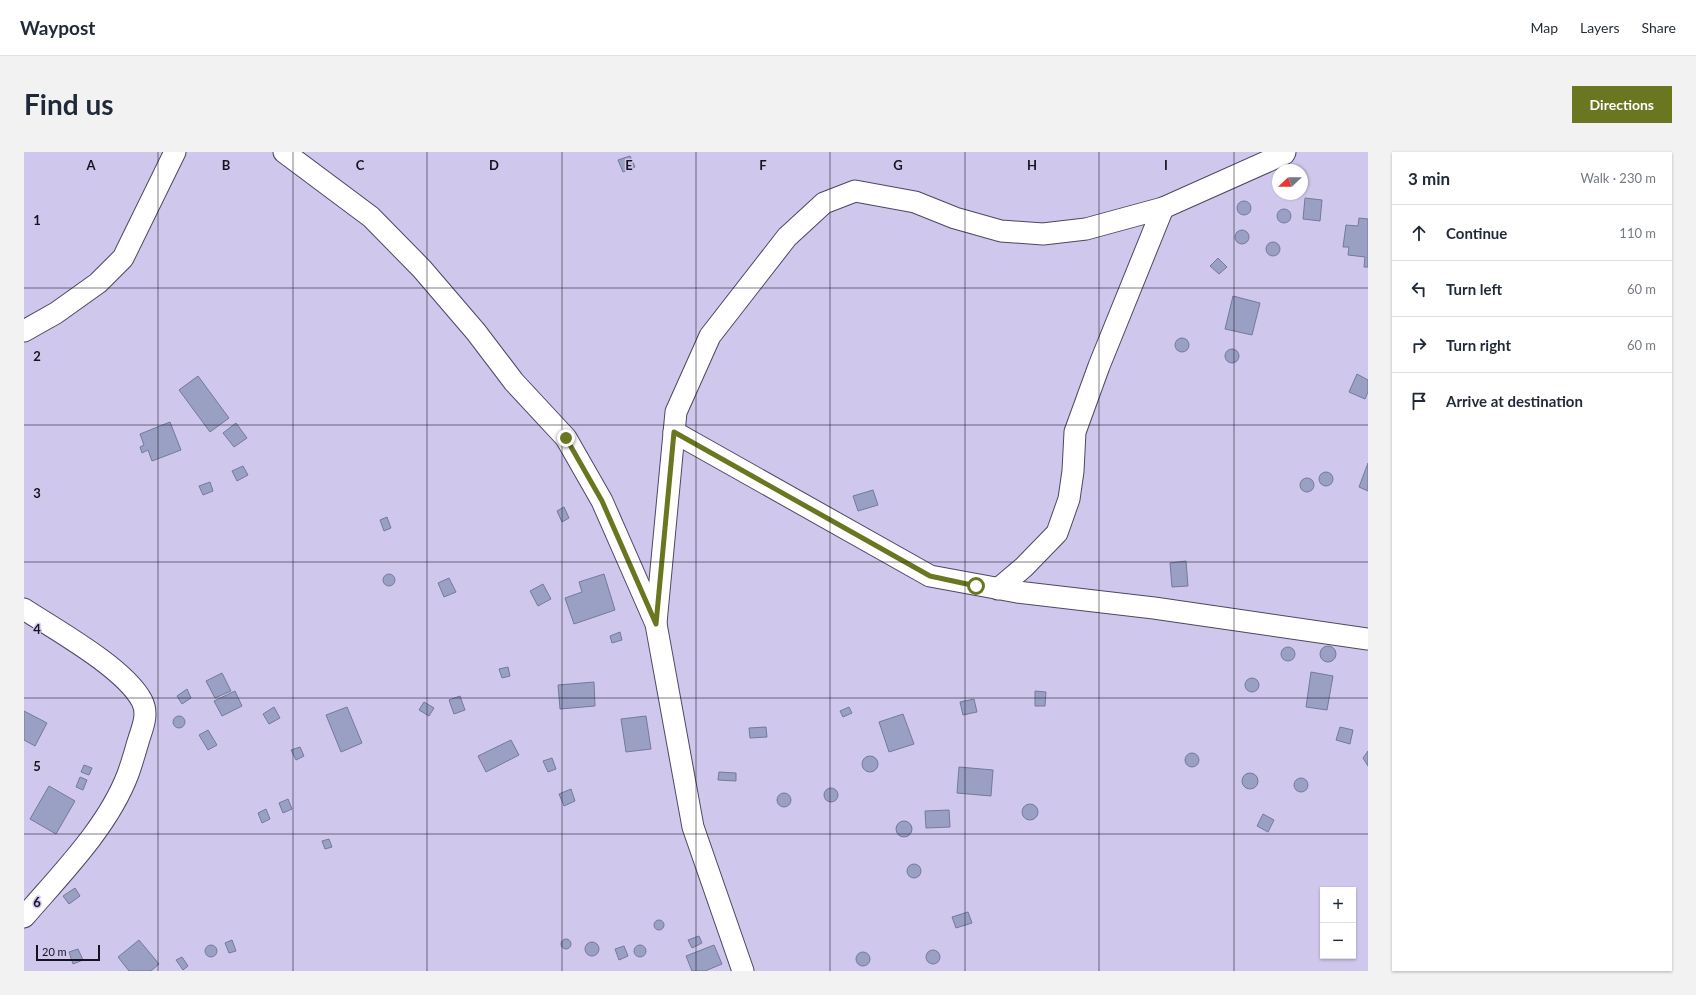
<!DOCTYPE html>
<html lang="en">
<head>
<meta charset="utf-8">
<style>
	:root { --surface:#fff; --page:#f2f2f3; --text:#1f2937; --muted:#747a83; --line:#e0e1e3; --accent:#6b7621 }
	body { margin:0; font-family:Lato,sans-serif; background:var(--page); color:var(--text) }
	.controls { position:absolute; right:12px; bottom:12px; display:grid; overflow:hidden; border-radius:0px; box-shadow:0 1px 3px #0004 }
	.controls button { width:36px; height:36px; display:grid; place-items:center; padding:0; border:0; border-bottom:1px solid var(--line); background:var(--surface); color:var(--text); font:20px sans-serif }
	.compass { position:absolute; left:1248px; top:12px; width:36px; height:36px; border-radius:50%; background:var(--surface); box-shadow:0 1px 3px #0004; rotate:248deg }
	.scale { position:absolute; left:12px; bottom:10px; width:64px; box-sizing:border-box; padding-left:4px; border:2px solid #161320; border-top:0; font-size:11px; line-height:14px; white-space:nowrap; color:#161320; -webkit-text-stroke:3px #d0c7ec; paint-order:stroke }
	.stop { position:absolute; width:12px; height:12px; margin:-9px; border:3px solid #6b7621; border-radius:50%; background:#fff }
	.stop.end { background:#6b7621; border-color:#fff; box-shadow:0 1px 4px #0008 }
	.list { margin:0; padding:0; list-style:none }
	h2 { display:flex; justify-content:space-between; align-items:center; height:52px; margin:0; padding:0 16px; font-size:17px }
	h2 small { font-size:13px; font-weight:400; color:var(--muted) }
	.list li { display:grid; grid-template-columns:26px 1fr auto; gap:12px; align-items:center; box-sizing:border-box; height:56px; padding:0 16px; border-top:1px solid var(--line) }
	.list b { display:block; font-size:15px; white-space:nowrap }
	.list em { font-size:13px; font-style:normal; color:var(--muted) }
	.icon { flex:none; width:22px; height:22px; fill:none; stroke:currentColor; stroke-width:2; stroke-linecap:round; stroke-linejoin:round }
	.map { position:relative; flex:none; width:1344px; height:819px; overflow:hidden; border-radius:0px }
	header { display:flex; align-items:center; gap:24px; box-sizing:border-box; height:56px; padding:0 20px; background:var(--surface); border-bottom:1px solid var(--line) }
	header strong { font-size:19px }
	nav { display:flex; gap:22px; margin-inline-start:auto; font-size:14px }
	.intro { display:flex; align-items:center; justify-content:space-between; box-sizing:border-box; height:96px; padding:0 24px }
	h1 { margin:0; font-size:28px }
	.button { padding:10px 18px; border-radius:0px; background:var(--accent); color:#fff; font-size:14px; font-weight:700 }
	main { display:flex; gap:24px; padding:0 24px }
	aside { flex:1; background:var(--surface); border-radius:0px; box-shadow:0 1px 3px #0004 }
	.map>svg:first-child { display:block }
</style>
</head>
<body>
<header>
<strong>Waypost</strong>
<nav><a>Map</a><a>Layers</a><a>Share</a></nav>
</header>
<div class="intro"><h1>Find us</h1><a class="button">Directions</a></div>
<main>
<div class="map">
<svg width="1344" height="819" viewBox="0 0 1344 819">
	<rect width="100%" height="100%" fill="#d0c7ec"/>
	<g fill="#9aa0c3" stroke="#747a9b">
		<path d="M606,4L611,15L599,20L594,8Z"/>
		<path d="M1281,46L1298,48L1296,69L1279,67Z"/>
		<circle cx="1220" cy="56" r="7"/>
		<circle cx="1260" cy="64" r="7"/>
		<path d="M1335,66L1344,67V115H1340L1341,105L1324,103L1325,95H1319L1322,73L1334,74Z"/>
		<circle cx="1218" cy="85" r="7"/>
		<circle cx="1249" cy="97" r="7"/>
		<path d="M1194,106L1203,115L1195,122L1186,114Z"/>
		<path d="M1209,144L1236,151L1228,183L1201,177Z"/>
		<circle cx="1158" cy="193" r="7"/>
		<circle cx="1208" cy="204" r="7"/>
		<path d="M1333,222L1344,228V240L1341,247L1325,240Z"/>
		<path d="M174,224L205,266L186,280L155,238Z"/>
		<path d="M146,270L157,298L128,309L124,298L118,301L116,295L120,293L116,282Z"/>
		<path d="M212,271L223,286L210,295L199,281Z"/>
		<path d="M1344,311V339L1335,335Z"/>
		<path d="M219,314L224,323L213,329L208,319Z"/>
		<circle cx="1302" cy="327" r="7"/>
		<circle cx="1283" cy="333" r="7"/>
		<path d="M186,330L189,339L179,343L175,334Z"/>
		<path d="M849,338L854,353L834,359L829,344Z"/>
		<path d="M540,355L545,366L538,370L533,359Z"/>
		<path d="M363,365L367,376L360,379L356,368Z"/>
		<path d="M1162,409L1164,434L1148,435L1146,411Z"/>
		<circle cx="365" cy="428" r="6"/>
		<path d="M580,422L591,458L550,472L541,446L558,440L555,430Z"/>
		<path d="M425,426L432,440L420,445L414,431Z"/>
		<path d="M519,432L527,447L514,454L506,439Z"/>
		<path d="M596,480L598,488L588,491L586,484Z"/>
		<circle cx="1304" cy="502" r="8"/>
		<circle cx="1264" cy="502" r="7"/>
		<path d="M484,515L486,524L478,526L475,517Z"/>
		<path d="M1287,520L1309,524L1303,558L1282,555Z"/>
		<path d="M198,521L207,539L191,546L182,529Z"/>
		<circle cx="1228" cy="533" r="7"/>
		<path d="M570,530L571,554L536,557L534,533Z"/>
		<path d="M163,537L167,546L158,552L153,544Z"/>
		<path d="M211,539L218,554L198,564L190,549Z"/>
		<path d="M1011,539L1022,540L1021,554H1011Z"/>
		<path d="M436,544L441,558L430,562L425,548Z"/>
		<path d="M950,547L953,560L939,563L936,550Z"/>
		<path d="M400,550L410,556L405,564L395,558Z"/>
		<path d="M250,555L256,566L245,572L239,562Z"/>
		<path d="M323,555L338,591L317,600L302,563Z"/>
		<path d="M825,555L828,561L819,565L816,559Z"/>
		<path d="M0,559L23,571L11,594L0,588Z"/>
		<path d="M879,562L890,592L865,600L855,570Z"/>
		<circle cx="155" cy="570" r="6"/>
		<path d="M622,564L627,597L602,600L597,567Z"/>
		<path d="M742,575L743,585L726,586L725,576Z"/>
		<path d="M1316,575L1329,578L1326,592L1312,588Z"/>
		<path d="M184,578L193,593L184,598L175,583Z"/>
		<path d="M487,588L495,603L462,620L454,604Z"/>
		<path d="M276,595L280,604L272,608L267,598Z"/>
		<path d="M1344,599V614L1339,606Z"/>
		<circle cx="1168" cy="608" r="7"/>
		<circle cx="846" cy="612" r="8"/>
		<path d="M528,606L532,617L524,620L519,609Z"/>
		<path d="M60,613L68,616L65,623L57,620Z"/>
		<path d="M935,615L969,618L967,644L933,641Z"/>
		<path d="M695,620L712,621V629L694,628Z"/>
		<circle cx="1226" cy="629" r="8"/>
		<path d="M56,625L63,628L59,638L52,635Z"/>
		<circle cx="1277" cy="633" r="7"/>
		<path d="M25,634L51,649L32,682L6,667Z"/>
		<circle cx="807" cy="643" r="7"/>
		<path d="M547,637L551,649L540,654L535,642Z"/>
		<circle cx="760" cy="648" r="7"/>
		<path d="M264,647L268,657L259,661L255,651Z"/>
		<circle cx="1006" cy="660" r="8"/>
		<path d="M242,657L246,667L238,671L234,661Z"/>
		<path d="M925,658L926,675L902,676L901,659Z"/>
		<path d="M1239,662L1250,668L1244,680L1233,674Z"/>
		<circle cx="880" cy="677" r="8"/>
		<path d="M305,687L308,695L301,697L298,689Z"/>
		<circle cx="890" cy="719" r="7"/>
		<path d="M51,736L56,744L45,752L39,744Z"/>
		<path d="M944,760L948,771L932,776L928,765Z"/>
		<circle cx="635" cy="773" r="5"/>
		<path d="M675,784L678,791L668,796L664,788Z"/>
		<circle cx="542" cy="792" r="5"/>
		<path d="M115,788L135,812L127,819H105L94,805Z"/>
		<path d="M208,788L212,799L205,801L201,791Z"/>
		<circle cx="568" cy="797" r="7"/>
		<circle cx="187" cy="799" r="6"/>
		<path d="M690,793L698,812L681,819H668L662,804Z"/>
		<circle cx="616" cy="799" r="6"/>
		<path d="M600,794L604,804L595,808L591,797Z"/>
		<path d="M54,797L59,808L49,812L45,800Z"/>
		<circle cx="909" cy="805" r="7"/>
		<circle cx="839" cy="807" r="7"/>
		<path d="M158,805L164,814L159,818L152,808Z"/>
	</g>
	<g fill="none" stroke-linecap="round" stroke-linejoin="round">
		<defs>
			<g id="minor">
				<path d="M260,0L347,65L398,117L452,180L490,230L542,286L578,349L632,472L669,675L719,819"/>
				<path d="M0,179L32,161L74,131L99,106L151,0"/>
				<path d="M650,280L906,424L993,440L1130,456L1344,487"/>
				<path d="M974,437L1000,415L1033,381L1045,347L1049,319L1051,280L1075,214L1139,56"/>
				<path d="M0,457C32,478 101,516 118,549C125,563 118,576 114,590C111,600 108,611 104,622C84,675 37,722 0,765"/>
				<path d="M632,471L652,260L686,184L763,85L800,51L831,39L891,50L931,66L977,79L1019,82L1062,77L1139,56L1260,2L1261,0"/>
			</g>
		</defs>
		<use href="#minor" stroke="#4e4664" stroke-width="23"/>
		<use href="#minor" stroke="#fff" stroke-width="21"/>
	</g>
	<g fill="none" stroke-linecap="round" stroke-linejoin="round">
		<path stroke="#6b7621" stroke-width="5" d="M542,286L578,349L632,472L650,280L906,424L952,434"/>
	</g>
	<path fill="none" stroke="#161320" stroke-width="1" stroke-opacity="0.55" d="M134,0V819M269,0V819M403,0V819M538,0V819M672,0V819M806,0V819M941,0V819M1075,0V819M1210,0V819M0,136H1344M0,273H1344M0,410H1344M0,546H1344M0,682H1344"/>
	<g font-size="13" text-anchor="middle" font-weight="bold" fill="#161320" stroke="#d0c7ec" stroke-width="3" stroke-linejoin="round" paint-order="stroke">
		<text x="67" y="18">A</text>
		<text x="202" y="18">B</text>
		<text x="336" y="18">C</text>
		<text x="470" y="18">D</text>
		<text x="605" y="18">E</text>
		<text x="739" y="18">F</text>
		<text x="874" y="18">G</text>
		<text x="1008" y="18">H</text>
		<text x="1142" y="18">I</text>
		<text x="13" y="73">1</text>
		<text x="13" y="209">2</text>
		<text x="13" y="346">3</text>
		<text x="13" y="482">4</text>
		<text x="13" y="619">5</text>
		<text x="13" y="755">6</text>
	</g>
</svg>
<div class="controls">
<button>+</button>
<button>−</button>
</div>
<svg class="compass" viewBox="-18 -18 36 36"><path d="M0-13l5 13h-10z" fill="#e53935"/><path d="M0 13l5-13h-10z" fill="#747a83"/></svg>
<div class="scale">20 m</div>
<div class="stop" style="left:952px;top:434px"></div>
<div class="stop end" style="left:542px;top:286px"></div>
</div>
<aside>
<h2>3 min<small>Walk · 230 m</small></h2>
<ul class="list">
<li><svg class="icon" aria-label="ahead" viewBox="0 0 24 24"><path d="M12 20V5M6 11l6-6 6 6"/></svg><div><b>Continue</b></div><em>110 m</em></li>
<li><svg class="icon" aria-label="left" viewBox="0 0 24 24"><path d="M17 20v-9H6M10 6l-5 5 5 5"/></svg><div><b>Turn left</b></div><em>60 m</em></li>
<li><svg class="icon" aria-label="right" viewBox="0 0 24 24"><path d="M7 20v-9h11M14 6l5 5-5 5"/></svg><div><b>Turn right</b></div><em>60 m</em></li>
<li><svg class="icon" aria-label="arrive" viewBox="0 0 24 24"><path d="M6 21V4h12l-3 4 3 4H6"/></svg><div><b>Arrive at destination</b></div></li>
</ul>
</aside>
</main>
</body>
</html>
